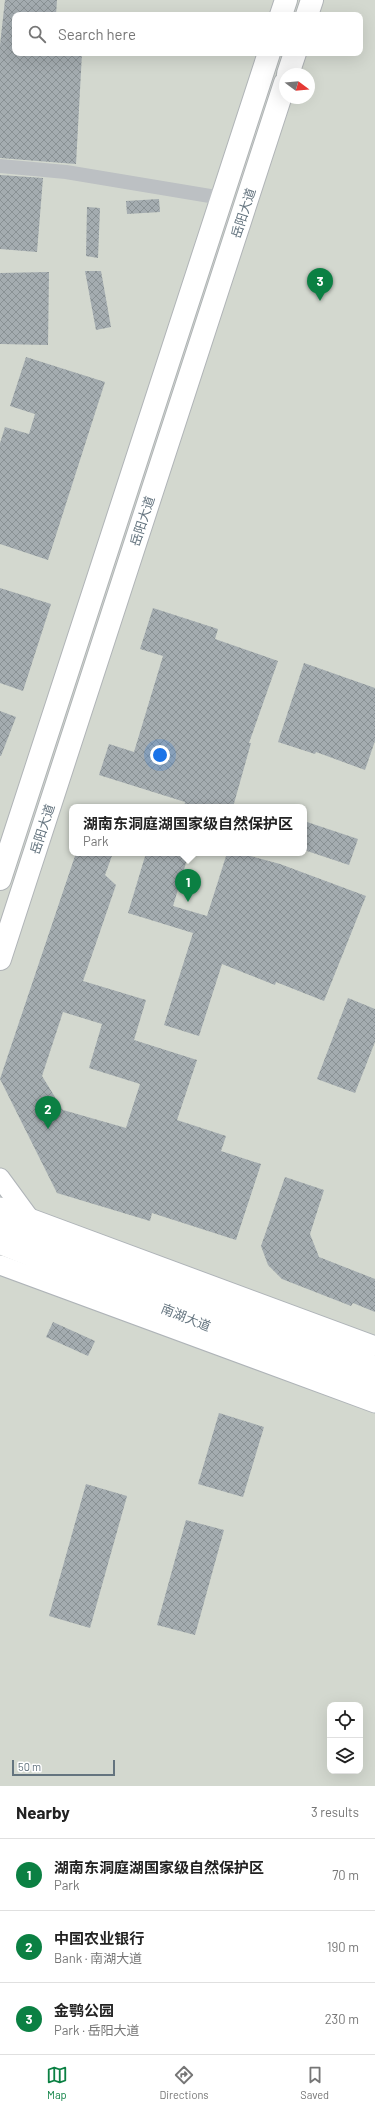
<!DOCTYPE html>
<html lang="en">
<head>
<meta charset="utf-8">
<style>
	:root { --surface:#fff; --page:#f2f2f2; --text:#222; --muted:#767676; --line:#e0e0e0; --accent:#0b8043 }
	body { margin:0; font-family:Barlow,"Noto Sans SC",sans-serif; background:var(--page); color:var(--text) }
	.controls { position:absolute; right:12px; bottom:12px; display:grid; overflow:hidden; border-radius:8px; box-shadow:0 4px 16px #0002 }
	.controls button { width:36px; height:36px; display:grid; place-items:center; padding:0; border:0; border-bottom:1px solid var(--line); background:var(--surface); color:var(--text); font:20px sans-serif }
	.compass { position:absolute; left:279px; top:68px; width:36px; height:36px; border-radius:50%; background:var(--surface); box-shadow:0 4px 16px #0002; rotate:106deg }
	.scale { position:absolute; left:12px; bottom:10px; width:103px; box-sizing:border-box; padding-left:4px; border:2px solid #64747f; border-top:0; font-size:11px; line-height:14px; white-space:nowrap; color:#64747f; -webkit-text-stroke:3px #fff; paint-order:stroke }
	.you { position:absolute; left:160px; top:755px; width:14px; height:14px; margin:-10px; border:3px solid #fff; border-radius:50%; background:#1a73e8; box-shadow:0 0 0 6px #1a73e833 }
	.badge { display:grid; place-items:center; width:26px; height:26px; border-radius:50%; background:var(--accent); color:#fff; font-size:13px; font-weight:700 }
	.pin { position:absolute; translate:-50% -33px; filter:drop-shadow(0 1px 2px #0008) }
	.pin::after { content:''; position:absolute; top:21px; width:14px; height:12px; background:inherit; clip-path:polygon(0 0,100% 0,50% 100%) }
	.popup { position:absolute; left:69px; top:804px; width:238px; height:52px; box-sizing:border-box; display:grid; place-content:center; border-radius:8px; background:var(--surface); filter:drop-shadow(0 1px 3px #0005); font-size:13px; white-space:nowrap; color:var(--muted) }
	.popup b { font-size:15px; color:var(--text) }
	.popup::after { content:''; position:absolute; left:50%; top:100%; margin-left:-8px; border:8px solid transparent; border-top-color:var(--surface) }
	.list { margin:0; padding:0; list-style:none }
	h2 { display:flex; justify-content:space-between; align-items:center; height:52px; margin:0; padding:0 16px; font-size:17px }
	h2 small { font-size:13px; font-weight:400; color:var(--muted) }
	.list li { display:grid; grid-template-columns:26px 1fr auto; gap:12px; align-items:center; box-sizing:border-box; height:72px; padding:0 16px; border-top:1px solid var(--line) }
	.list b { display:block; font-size:15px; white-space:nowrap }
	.list p { margin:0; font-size:13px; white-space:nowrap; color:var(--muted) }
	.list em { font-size:13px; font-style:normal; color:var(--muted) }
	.icon { flex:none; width:22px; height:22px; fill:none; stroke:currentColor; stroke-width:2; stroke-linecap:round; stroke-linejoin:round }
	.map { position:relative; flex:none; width:375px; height:1786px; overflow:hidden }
	.search { position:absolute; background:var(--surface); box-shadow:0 4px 16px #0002; left:12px; right:12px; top:12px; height:44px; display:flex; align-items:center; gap:10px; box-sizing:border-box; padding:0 14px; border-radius:8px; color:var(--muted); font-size:15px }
	.sheet { height:268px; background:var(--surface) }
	nav { display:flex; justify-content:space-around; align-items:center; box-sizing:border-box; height:56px; border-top:1px solid var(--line); background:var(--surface); font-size:11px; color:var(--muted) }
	nav a { display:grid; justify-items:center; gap:2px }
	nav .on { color:var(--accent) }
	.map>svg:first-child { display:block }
</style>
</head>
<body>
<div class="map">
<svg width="375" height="1786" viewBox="0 0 375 1786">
	<defs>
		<pattern id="building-cross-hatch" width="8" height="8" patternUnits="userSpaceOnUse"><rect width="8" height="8" fill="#a4acb0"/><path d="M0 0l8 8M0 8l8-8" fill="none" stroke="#899194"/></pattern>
	</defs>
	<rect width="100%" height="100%" fill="#f3f3ef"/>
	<path fill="#d3d8cf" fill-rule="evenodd" d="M0,0H375V1786H0ZM15,15H360V53H15ZM285,74H309V98H285ZM72,807H304V853H72ZM330,1705H360V1771H330Z"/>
	<g fill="url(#building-cross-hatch)" fill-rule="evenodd">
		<path d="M5,0H57L56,15H15V53H82L76,164L0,158V45Z"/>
		<path d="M0,175L43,178L37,252L0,249Z"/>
		<path d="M159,199L160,212L127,214L126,201Z"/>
		<path d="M87,207L100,208L98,258L86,256Z"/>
		<path d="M85,271H101L111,327L96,330Z"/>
		<path d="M49,272L48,345L0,344V273Z"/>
		<path d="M26,357L105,382L48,560L0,544V443L5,427L29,434L35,414L10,406Z"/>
		<path d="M0,588L51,604L23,691L0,683Z"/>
		<path d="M153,608L218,629L215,639L278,661L249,743H251L233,807H184L185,802L99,775L109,744L134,752L163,656L140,649Z"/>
		<path d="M304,663L375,688V741L365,770L316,752L315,754L278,742Z"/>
		<path d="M0,711L16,717L1,756H0Z"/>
		<path d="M304,821L358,839L349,865L304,850Z"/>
		<path d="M76,853H113L105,875L116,885L83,981L146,1000L134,1040L197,1060L177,1120L226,1136L221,1151L261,1164L236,1240L152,1213L150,1221L57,1193L0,1079ZM63,1012L102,1024L89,1068L140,1084L126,1128L63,1110L42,1076Z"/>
		<path d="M146,853H189L173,906L207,916L227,853H239L280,864L366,896L324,1001L276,982L275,985L222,964L199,1036L164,1025L193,933L128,913Z"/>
		<path d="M348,998L375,1009V1042L355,1093L317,1079Z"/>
		<path d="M285,1177L324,1190L310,1234L319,1257L375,1279V1312L353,1303L351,1306L282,1279L268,1265L261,1246Z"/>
		<path d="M53,1322L95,1341L88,1356L46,1337Z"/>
		<path d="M219,1413L264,1427L243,1497L198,1484Z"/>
		<path d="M86,1484L127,1496L90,1628L49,1616Z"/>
		<path d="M186,1520L224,1530L195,1635L157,1625Z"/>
	</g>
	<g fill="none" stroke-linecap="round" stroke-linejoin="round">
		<defs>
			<g id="secondary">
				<path d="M0,1178L30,1219"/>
				<path d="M0,1207L375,1346"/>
				<path d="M0,1265L375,1403"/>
			</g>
			<g id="primary">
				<path d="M281,15L286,0"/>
				<path d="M307,15L312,0"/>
				<path d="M288,74L295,53"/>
				<path d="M0,879L269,53"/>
				<path d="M0,959L285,83"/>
				<path d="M0,1225L375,1367"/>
				<path d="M0,1243L226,1333L375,1385"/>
			</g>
		</defs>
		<use href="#secondary" stroke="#afb4b8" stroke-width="21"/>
		<use href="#primary" stroke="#b0b4b7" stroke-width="24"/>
		<path stroke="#bcc0c3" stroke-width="14" d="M0,166L66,172L222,198"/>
		<use href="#secondary" stroke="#fff" stroke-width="19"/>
		<use href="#primary" stroke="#fff" stroke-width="22"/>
	</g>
	<g text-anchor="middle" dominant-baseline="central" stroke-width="4" stroke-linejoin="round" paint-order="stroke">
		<g font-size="13" fill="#64747f" stroke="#fff">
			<text transform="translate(243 213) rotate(-72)">岳阳大道</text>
			<text transform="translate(142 521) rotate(-72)">岳阳大道</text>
			<text transform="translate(42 829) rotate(-72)">岳阳大道</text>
			<text transform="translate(186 1317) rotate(22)">南湖大道</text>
		</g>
	</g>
</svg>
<div class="controls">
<button><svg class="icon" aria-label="locate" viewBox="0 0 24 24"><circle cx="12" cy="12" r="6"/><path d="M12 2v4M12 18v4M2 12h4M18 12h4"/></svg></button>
<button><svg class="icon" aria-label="layers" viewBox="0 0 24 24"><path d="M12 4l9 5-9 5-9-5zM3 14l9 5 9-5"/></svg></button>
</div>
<svg class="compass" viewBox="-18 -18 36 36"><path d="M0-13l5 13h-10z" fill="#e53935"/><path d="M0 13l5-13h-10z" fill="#767676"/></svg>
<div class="scale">50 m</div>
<div class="you"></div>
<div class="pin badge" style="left:188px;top:902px">1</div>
<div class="popup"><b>湖南东洞庭湖国家级自然保护区</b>Park</div>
<div class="pin badge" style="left:48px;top:1129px">2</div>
<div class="pin badge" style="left:320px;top:301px">3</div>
<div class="search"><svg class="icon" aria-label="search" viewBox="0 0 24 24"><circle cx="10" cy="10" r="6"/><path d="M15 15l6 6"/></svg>Search here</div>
</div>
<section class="sheet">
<h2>Nearby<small>3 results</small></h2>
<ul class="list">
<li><span class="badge">1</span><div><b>湖南东洞庭湖国家级自然保护区</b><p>Park</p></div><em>70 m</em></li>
<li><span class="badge">2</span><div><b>中国农业银行</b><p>Bank · 南湖大道</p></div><em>190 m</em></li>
<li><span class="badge">3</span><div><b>金鹗公园</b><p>Park · 岳阳大道</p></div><em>230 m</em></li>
</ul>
</section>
<nav>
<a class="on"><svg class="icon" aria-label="map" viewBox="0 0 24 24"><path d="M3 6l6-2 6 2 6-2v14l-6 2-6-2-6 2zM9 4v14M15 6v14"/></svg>Map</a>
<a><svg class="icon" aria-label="directions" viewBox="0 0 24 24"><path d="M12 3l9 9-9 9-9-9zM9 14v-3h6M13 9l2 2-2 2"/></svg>Directions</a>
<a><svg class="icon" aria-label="saved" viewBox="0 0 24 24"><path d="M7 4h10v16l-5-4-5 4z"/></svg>Saved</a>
</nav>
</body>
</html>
